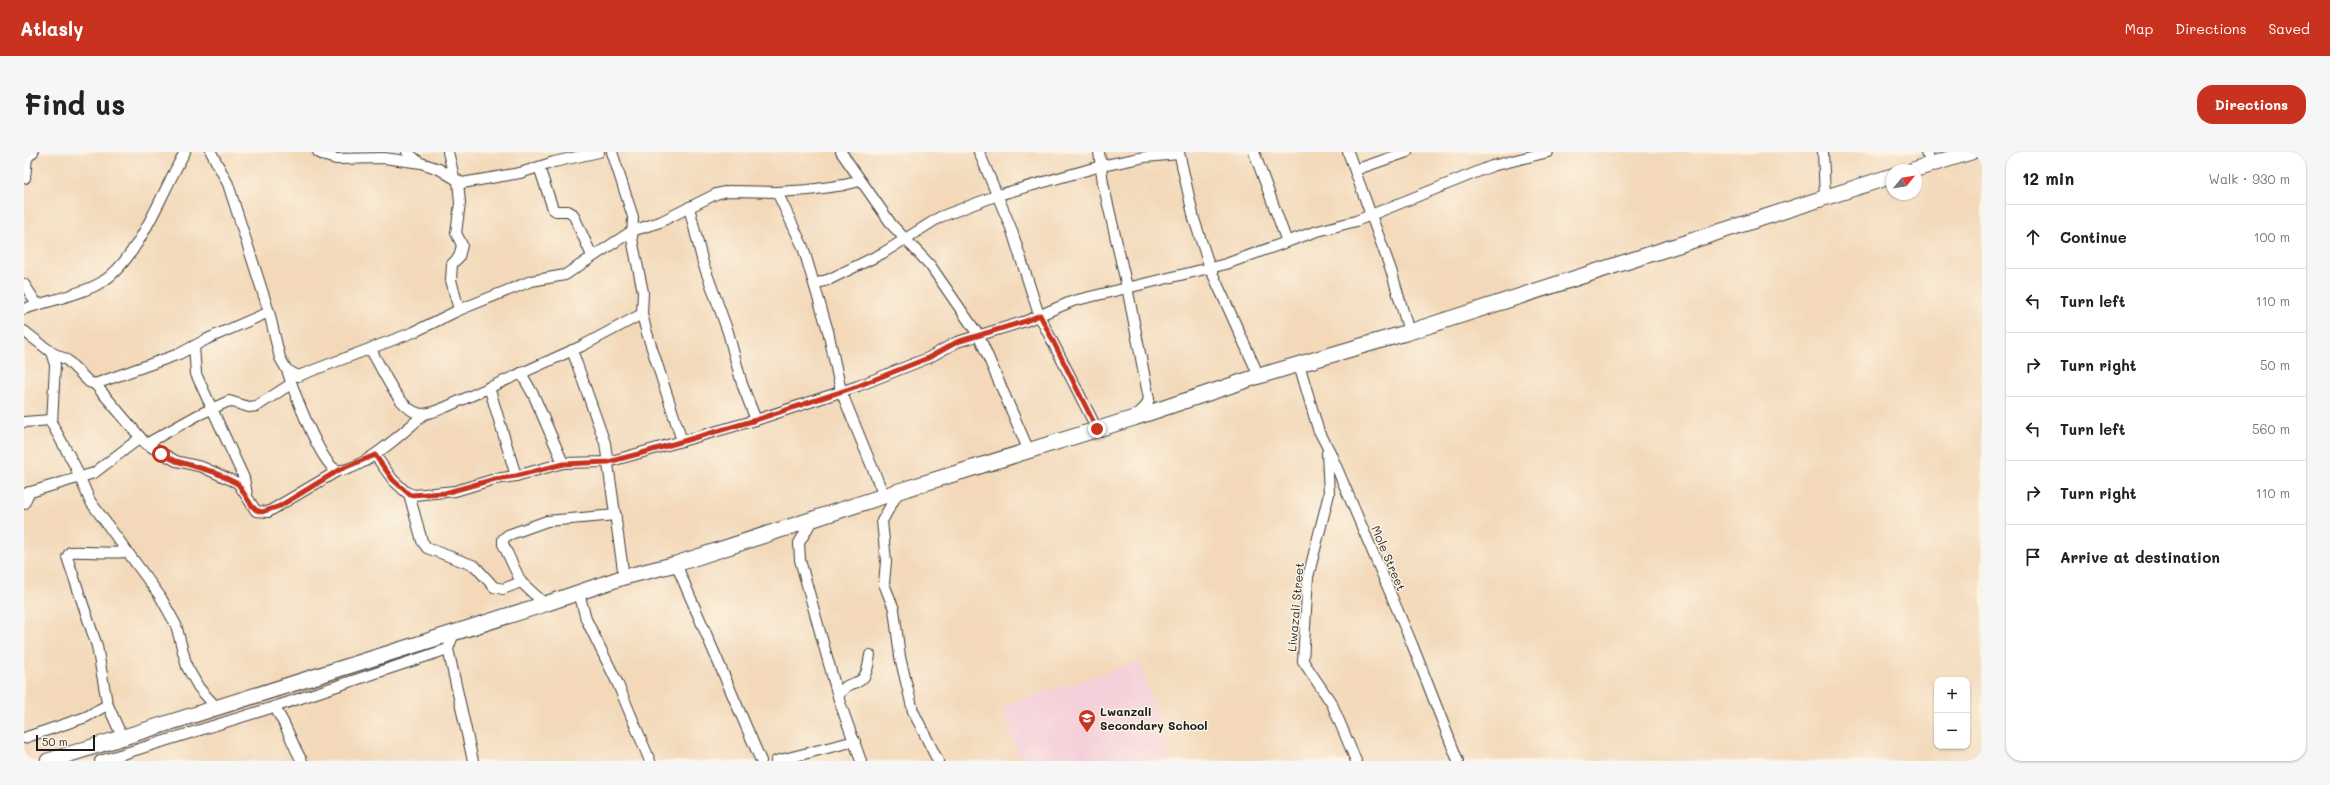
<!DOCTYPE html>
<html lang="en">
<head>
<meta charset="utf-8">
<style>
	:root { --surface:#fff; --page:#f6f6f6; --text:#222; --muted:#767676; --line:#e0e0e0; --accent:#c8321e }
	body { margin:0; font-family:Mali,sans-serif; background:var(--page); color:var(--text) }
	.controls { position:absolute; right:12px; bottom:12px; display:grid; overflow:hidden; border-radius:8px; box-shadow:0 1px 3px #0004 }
	.controls button { width:36px; height:36px; display:grid; place-items:center; padding:0; border:0; border-bottom:1px solid var(--line); background:var(--surface); color:var(--text); font:20px sans-serif }
	.compass { position:absolute; left:1862px; top:12px; width:36px; height:36px; border-radius:50%; background:var(--surface); box-shadow:0 1px 3px #0004; rotate:60deg }
	.scale { position:absolute; left:12px; bottom:10px; width:59px; box-sizing:border-box; padding-left:4px; border:2px solid #1c1c1c; border-top:0; font-size:11px; line-height:14px; white-space:nowrap; color:#1c1c1c; -webkit-text-stroke:3px #fcf5e5; paint-order:stroke }
	.stop { position:absolute; width:12px; height:12px; margin:-9px; border:3px solid #c8321e; border-radius:50%; background:#fff }
	.stop.end { background:#c8321e; border-color:#fff; box-shadow:0 1px 4px #0008 }
	.list { margin:0; padding:0; list-style:none }
	h2 { display:flex; justify-content:space-between; align-items:center; height:52px; margin:0; padding:0 16px; font-size:17px }
	h2 small { font-size:13px; font-weight:400; color:var(--muted) }
	.list li { display:grid; grid-template-columns:26px 1fr auto; gap:12px; align-items:center; box-sizing:border-box; height:64px; padding:0 16px; border-top:1px solid var(--line) }
	.list b { display:block; font-size:15px; white-space:nowrap }
	.list em { font-size:13px; font-style:normal; color:var(--muted) }
	.icon { flex:none; width:22px; height:22px; fill:none; stroke:currentColor; stroke-width:2; stroke-linecap:round; stroke-linejoin:round }
	.map { position:relative; flex:none; width:1958px; height:609px; overflow:hidden; border-radius:16px }
	header { display:flex; align-items:center; gap:24px; box-sizing:border-box; height:56px; padding:0 20px; background:var(--accent); color:#fff }
	header strong { font-size:19px }
	nav { display:flex; gap:22px; margin-inline-start:auto; font-size:14px }
	.intro { display:flex; align-items:center; justify-content:space-between; box-sizing:border-box; height:96px; padding:0 24px }
	h1 { margin:0; font-size:28px }
	.button { padding:10px 18px; border-radius:16px; background:var(--accent); color:#fff; font-size:14px; font-weight:700 }
	main { display:flex; gap:24px; padding:0 24px }
	aside { flex:1; background:var(--surface); border-radius:16px; box-shadow:0 1px 3px #0004 }
	.map>svg:first-child { display:block }
</style>
</head>
<body>
<header>
<strong>Atlasly</strong>
<nav><a>Map</a><a>Directions</a><a>Saved</a></nav>
</header>
<div class="intro"><h1>Find us</h1><a class="button">Directions</a></div>
<main>
<div class="map">
<svg width="1958" height="609" viewBox="0 0 1958 609">
	<rect width="100%" height="100%" fill="#fcf5e5"/>
	<filter id="ink" filterUnits="userSpaceOnUse"><feTurbulence type="fractalNoise" baseFrequency=".025" numOctaves="2"/><feDisplacementMap in="SourceGraphic" scale="8" xChannelSelector="R" yChannelSelector="G"/><feConvolveMatrix kernelMatrix="1 2 1 2 8 2 1 2 1" color-interpolation-filters="sRGB"/></filter>
	<filter id="wash" filterUnits="userSpaceOnUse"><feTurbulence type="fractalNoise" baseFrequency=".012" numOctaves="4" result="noise"/><feDisplacementMap in="SourceGraphic" scale="16" xChannelSelector="R" yChannelSelector="G"/><feGaussianBlur stdDeviation="0.9" result="paint"/><feColorMatrix in="noise" values="0 0 0 0 0 0 0 0 0 0 0 0 0 0 0 0 0 1.4 0 .05"/><feComposite in="paint" operator="in"/></filter>
	<g filter="url(#wash)">
		<rect width="100%" height="100%" fill="#f3d9ba"/>
		<path fill="#f5cfda" d="M1115,510L1147,609H996L979,554Z"/>
	</g>
	<g filter="url(#ink)">
		<g fill="none" stroke-linecap="round" stroke-linejoin="round">
			<defs>
				<g id="minor">
					<path d="M187,0L204,32L245,160L256,206L263,218L274,224L390,180L435,158L507,129L541,123L608,79L636,70L692,42L704,39L753,40L785,38L820,33L836,29"/>
					<path d="M294,0L301,4L312,7L360,6L397,11L415,17L438,31L496,21L530,10L575,0"/>
					<path d="M383,0L395,10"/>
					<path d="M424,0L430,25"/>
					<path d="M588,0L609,65L608,87L619,140L618,162L622,178L658,289"/>
					<path d="M817,0L868,73L906,113L955,184L1005,299"/>
					<path d="M955,0L987,76L1015,163L1073,277"/>
					<path d="M1075,0L1079,31L1103,135L1125,247L1122,254L1113,263"/>
					<path d="M1155,0L1170,67L1186,116L1235,224"/>
					<path d="M1230,0L1263,90"/>
					<path d="M1324,0L1367,118L1385,180"/>
					<path d="M1799,0L1801,45"/>
					<path d="M1902,0L1908,12"/>
					<path d="M515,15L529,57L532,59H544L549,62L568,104"/>
					<path d="M1331,18L1383,0"/>
					<path d="M1,26L3,6L9,0"/>
					<path d="M434,29L436,51L432,81L438,93L435,105L428,112L427,128L435,158"/>
					<path d="M753,40L779,95L804,179L817,239L860,344"/>
					<path d="M665,55L679,111L704,180L718,232L732,268"/>
					<path d="M0,132L13,152"/>
					<path d="M791,132L806,127L859,101L916,65L974,43L1077,14L1121,5L1155,2"/>
					<path d="M0,157C23,149 59,142 78,130C115,107 139,37 161,0"/>
					<path d="M0,179L27,200L43,208L65,230L71,232L155,202L183,187L245,160"/>
					<path d="M170,194L172,222L220,326L223,343"/>
					<path d="M346,197C358,214 374,260 398,262C406,262 415,258 422,255L558,194L618,162"/>
					<path d="M548,198L581,291L600,425"/>
					<path d="M27,200L31,213L28,272L51,314L66,349L136,444L152,473L163,515L175,536L193,556"/>
					<path d="M1275,212L1294,277L1306,300L1388,492L1434,609"/>
					<path d="M263,218C269,237 295,308 311,317C329,327 387,274 400,262"/>
					<path d="M497,221L510,244L539,311"/>
					<path d="M71,232L122,292L152,309L178,315L214,331L232,359L244,360L315,318"/>
					<path d="M465,235L492,324"/>
					<path d="M0,270L27,268"/>
					<path d="M122,292L174,263L205,249L225,255L233,254L267,232"/>
					<path d="M1303,301L1305,342L1284,425L1279,509L1308,552L1332,609"/>
					<path d="M351,303L369,328L382,340L390,343L431,339L471,327L492,324L539,311L584,310L732,268L834,234L904,206L933,190L1002,169L1049,149L1202,112L1290,80L1332,69L1468,14L1524,0"/>
					<path d="M875,339L858,369L862,409L860,432L870,457L876,505L889,559L914,609"/>
					<path d="M0,342L70,321L116,286"/>
					<path d="M385,342L398,389L403,396L451,414L470,435L479,437L497,430"/>
					<path d="M0,352L5,340"/>
					<path d="M789,367L775,391L776,408L815,548L837,609"/>
					<path d="M652,412L737,609"/>
					<path d="M555,441L562,467L593,530L626,609"/>
					<path d="M521,452L497,430L479,392V387L484,383L523,369L592,363"/>
					<path d="M430,481L424,497L449,609"/>
					<path d="M815,543C827,521 841,544 846,503"/>
					<path d="M250,555C263,572 267,591 278,609"/>
					<path d="M98,585L83,551L73,494L43,405L46,400C65,399 83,402 102,400"/>
					<path d="M0,586L62,565L83,553"/>
					<path d="M76,609L250,555L424,497"/>
					<path d="M752,609L831,589"/>
				</g>
				<g id="highway">
					<path d="M1889,18L1947,0"/>
					<path d="M24,609L521,452L600,425L652,412L875,339L1110,266L1235,224L1385,180L1868,24"/>
				</g>
			</defs>
			<use href="#minor" stroke="#3c3834" stroke-width="12"/>
			<use href="#highway" stroke="#3c3834" stroke-width="17"/>
			<use href="#minor" stroke="#fff" stroke-width="10"/>
			<use href="#highway" stroke="#fff" stroke-width="15"/>
		</g>
	</g>
	<g fill="none" stroke-linecap="round" stroke-linejoin="round" filter="url(#ink)">
		<path stroke="#c8321e" stroke-width="5" d="M137,302L152,309L190,320L214,332L228,354L232,358L238,360L256,354L315,318L351,303L369,328L386,343L421,341L471,327L492,324L539,312L584,310L618,301L732,268L834,234L904,206L933,190L1002,169L1016,163L1073,277"/>
	</g>
	<defs>
		<symbol id="school-pin" viewBox="-11 -11 22 30"><path d="M0 17L-7.5 6A9.5 9.5 0 1 1 7.5 6Z" fill="#c8321e" stroke="#fcf5e5"/><path d="M0-5L7-2L0 1L-7-2ZM-4 1L0 2.5L4 1V4Q0 6-4 4Z" fill="#fff"/></symbol>
	</defs>
	<g fill-rule="evenodd">
		<use href="#school-pin" x="1053" y="556" width="20" height="27"/>
	</g>
	<g text-anchor="middle" dominant-baseline="central" stroke-width="3" stroke-linejoin="round" paint-order="stroke">
		<g font-size="12" fill="#1c1c1c" stroke="#fcf5e5">
			<text transform="translate(1365 406) rotate(67)">Mole Street</text>
			<text transform="translate(1271 455) rotate(-85)">Liwazali Street</text>
		</g>
		<g font-size="12" font-weight="bold" fill="#1c1c1c" stroke="#fcf5e5" text-anchor="start">
			<text x="1076" y="559">Lwanzali<tspan x="1076" dy="14">Secondary School</tspan></text>
		</g>
	</g>
</svg>
<div class="controls">
<button>+</button>
<button>−</button>
</div>
<svg class="compass" viewBox="-18 -18 36 36"><path d="M0-13l5 13h-10z" fill="#e53935"/><path d="M0 13l5-13h-10z" fill="#767676"/></svg>
<div class="scale">50 m</div>
<div class="stop" style="left:137px;top:302px"></div>
<div class="stop end" style="left:1073px;top:277px"></div>
</div>
<aside>
<h2>12 min<small>Walk · 930 m</small></h2>
<ul class="list">
<li><svg class="icon" aria-label="ahead" viewBox="0 0 24 24"><path d="M12 20V5M6 11l6-6 6 6"/></svg><div><b>Continue</b></div><em>100 m</em></li>
<li><svg class="icon" aria-label="left" viewBox="0 0 24 24"><path d="M17 20v-9H6M10 6l-5 5 5 5"/></svg><div><b>Turn left</b></div><em>110 m</em></li>
<li><svg class="icon" aria-label="right" viewBox="0 0 24 24"><path d="M7 20v-9h11M14 6l5 5-5 5"/></svg><div><b>Turn right</b></div><em>50 m</em></li>
<li><svg class="icon" aria-label="left" viewBox="0 0 24 24"><path d="M17 20v-9H6M10 6l-5 5 5 5"/></svg><div><b>Turn left</b></div><em>560 m</em></li>
<li><svg class="icon" aria-label="right" viewBox="0 0 24 24"><path d="M7 20v-9h11M14 6l5 5-5 5"/></svg><div><b>Turn right</b></div><em>110 m</em></li>
<li><svg class="icon" aria-label="arrive" viewBox="0 0 24 24"><path d="M6 21V4h12l-3 4 3 4H6"/></svg><div><b>Arrive at destination</b></div></li>
</ul>
</aside>
</main>
</body>
</html>
